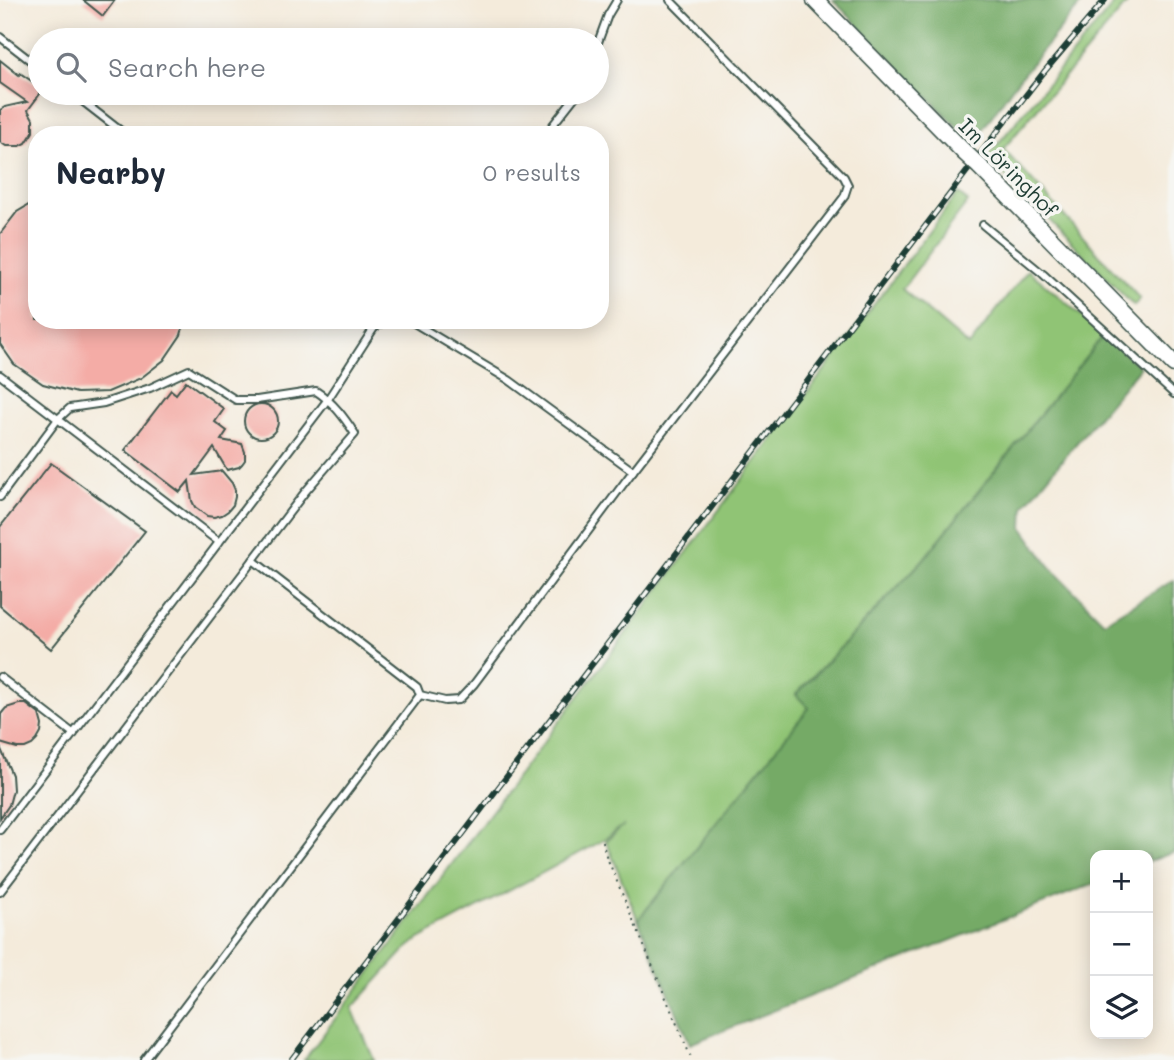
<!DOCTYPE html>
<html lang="en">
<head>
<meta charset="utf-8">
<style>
	:root { --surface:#fff; --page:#f6f6f7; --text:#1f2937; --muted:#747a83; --line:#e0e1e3 }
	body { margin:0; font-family:Mali,sans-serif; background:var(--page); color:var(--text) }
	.controls { position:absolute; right:21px; bottom:21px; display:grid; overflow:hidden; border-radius:14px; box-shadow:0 4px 18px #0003 }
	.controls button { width:63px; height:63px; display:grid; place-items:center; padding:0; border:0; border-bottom:2px solid var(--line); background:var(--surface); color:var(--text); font:35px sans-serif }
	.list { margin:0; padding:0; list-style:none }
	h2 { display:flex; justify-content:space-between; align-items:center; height:91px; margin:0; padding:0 28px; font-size:30px }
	h2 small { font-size:23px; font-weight:400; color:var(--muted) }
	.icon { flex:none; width:38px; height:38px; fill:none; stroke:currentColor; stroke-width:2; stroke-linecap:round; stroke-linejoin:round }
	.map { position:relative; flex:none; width:1174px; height:1060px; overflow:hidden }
	.search { position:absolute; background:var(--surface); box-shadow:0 4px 18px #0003; left:28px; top:28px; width:581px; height:77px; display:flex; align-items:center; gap:18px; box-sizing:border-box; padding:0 24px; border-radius:38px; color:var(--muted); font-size:26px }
	.panel { position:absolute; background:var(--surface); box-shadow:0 4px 18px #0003; left:28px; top:126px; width:581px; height:203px; border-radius:28px }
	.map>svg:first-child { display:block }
</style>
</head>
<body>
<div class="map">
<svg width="1174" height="1060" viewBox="0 0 1174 1060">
	<rect width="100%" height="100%" fill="#f6f6f2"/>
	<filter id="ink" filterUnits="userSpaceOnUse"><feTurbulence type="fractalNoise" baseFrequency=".0143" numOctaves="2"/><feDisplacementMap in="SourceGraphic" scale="14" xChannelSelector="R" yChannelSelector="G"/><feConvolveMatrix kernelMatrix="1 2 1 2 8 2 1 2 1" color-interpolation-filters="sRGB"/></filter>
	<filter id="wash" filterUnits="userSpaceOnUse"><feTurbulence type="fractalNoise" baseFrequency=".00686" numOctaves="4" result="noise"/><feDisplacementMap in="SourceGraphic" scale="28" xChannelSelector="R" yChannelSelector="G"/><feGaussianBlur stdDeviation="1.57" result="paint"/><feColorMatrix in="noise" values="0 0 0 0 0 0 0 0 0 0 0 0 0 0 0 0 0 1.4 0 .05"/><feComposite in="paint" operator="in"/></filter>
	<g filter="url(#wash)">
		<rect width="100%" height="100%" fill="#f4ebdb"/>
		<g fill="#90c475" stroke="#588054" stroke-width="2">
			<path d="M1117,0H1130L1003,149L1140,299L1134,306L987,157Z"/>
			<path d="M958,193L968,202L902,289L969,346L1028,270L1104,335L923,560L796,694L810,707L638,920L606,841L624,825L602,841L419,939L404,951L352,1008L374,1060H304Z"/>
		</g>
		<g fill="#74aa66" stroke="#4a744d" stroke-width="2">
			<path d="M833,0H1084L1014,85L973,143Z"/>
			<path d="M1104,335L1140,367L1024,506L1023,528L1052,569L1104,622L1174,580V852L1148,862V855H1095V883L690,1044L638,920L809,708L796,695L923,560Z"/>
		</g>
		<g id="blocks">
			<g fill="#f4aca6">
				<path d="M83,0H115L103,16Z"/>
				<path d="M0,60L19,75L20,73L40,87V94L28,110L33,119V132L26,143L20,146H6L0,142V110L5,107L27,102L0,83Z"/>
				<path d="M37,200V320H185L181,335L164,360L141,378L108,392L77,393L43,384L14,364L0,344V234L17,212Z"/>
				<path d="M186,381L224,409L215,422L227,431L221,440L242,444L245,452V460L242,464L239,467L227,470L214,448L194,475L222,471L232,483L235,490V497L233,505L228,511L222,515L214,517L207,516L195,507L192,501L189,481L180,492L125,450L171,390L176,394Z"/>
				<circle cx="261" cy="421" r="17"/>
				<path d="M51,463L145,531L51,649L0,606V527Z"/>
				<path d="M19,704H26L39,714L42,725L41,733L37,740L32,745L25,748H17L0,743L1,714L6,708Z"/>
				<path d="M0,747L12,775L13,790L9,805L0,818Z"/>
			</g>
		</g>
	</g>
	<g filter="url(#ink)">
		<use href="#blocks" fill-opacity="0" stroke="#3f574d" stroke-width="2"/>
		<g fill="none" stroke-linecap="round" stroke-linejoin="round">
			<defs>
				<g id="service">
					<path d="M0,37L40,68"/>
					<path d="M597,45L608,15L617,0"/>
					<path d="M72,93L126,135"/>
					<path d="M545,135L578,93"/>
					<path d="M983,225L1043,274L1174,394"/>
					<path d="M364,320L374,328"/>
					<path d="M409,320L509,380L633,471"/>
					<path d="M0,375L219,542"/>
					<path d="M0,497L58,419L70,408L104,403L150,388L189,370L236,400H257L316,391C333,402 344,417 355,434L305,492L0,892"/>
					<path d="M0,677L74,734"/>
					<path d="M420,695L445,701L459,700L474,684L633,471L844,197L848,185L844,177L670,0"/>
					<path d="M0,830L328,399L374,328L387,320"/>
					<path d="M144,1060L420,695L417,687L253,560"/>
				</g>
				<g id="tertiary">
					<path d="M815,0L964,152"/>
					<path d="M979,166L1174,364"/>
				</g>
			</defs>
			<use href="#service" stroke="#3f574d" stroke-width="10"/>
			<use href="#tertiary" stroke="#3f574d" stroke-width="19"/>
			<path stroke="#3f574d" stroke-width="2" stroke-dasharray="2 5" stroke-linecap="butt" d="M603,841L605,853L692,1060"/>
			<use href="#service" stroke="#fff" stroke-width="6"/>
			<use href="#tertiary" stroke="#fff" stroke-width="16"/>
			<defs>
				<path id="rail" d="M291,1060L1000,128L1044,72L1105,0"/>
			</defs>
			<use href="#rail" stroke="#1f3d34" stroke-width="6"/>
			<use href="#rail" stroke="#f6f6f2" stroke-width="3.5" stroke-dasharray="10" stroke-linecap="butt"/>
			<defs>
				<path id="tertiary-bridge" d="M964,152L979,166"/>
			</defs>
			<use href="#tertiary-bridge" stroke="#3f574d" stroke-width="19" stroke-linecap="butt"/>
			<use href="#tertiary-bridge" stroke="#fff" stroke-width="16"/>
		</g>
	</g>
	<g text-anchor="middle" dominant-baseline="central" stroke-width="7" stroke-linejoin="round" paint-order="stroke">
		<g font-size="21" fill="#1f3d34" stroke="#f6f6f2">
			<text transform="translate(1009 167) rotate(45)">Im Löringhof</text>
		</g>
	</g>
</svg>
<div class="controls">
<button>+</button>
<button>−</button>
<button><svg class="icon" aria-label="layers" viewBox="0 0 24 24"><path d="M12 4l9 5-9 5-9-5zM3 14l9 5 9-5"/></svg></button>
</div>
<div class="search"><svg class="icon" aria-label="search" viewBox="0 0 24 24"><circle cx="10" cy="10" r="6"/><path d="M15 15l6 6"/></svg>Search here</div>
<section class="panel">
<h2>Nearby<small>0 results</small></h2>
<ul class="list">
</ul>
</section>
</div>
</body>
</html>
